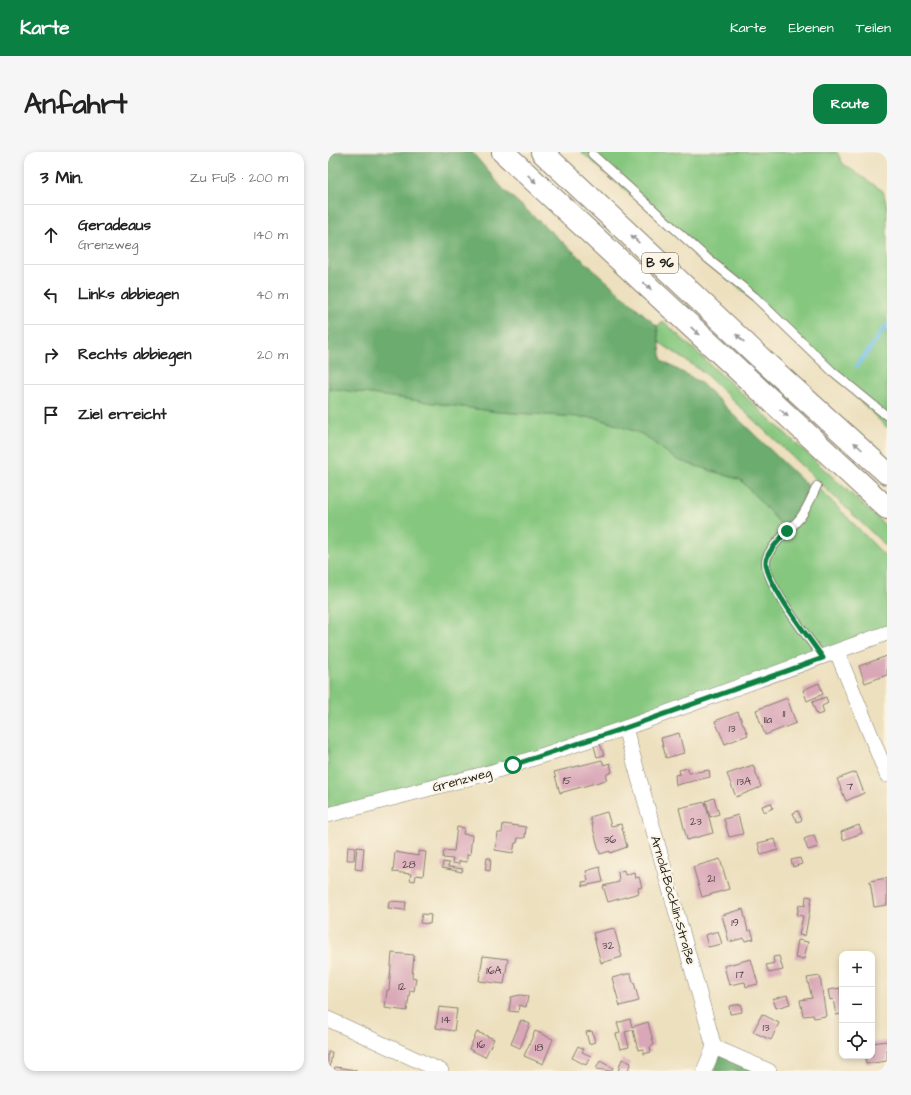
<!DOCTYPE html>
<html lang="de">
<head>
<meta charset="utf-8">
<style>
	:root { --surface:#fff; --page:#f6f6f6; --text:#222; --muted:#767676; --line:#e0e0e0; --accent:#0b8043 }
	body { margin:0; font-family:"Architects Daughter",sans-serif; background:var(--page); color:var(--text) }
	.controls { position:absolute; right:12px; bottom:12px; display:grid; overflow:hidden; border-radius:8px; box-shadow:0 2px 6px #0003 }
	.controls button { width:36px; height:36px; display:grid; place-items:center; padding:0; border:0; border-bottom:1px solid var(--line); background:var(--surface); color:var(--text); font:20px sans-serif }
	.stop { position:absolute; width:12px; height:12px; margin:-9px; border:3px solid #0b8043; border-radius:50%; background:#fff }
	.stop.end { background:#0b8043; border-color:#fff; box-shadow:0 1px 4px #0008 }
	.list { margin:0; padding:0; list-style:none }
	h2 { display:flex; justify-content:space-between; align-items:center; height:52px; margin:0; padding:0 16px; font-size:17px }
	h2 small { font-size:13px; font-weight:400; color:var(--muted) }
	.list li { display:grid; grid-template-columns:26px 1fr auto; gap:12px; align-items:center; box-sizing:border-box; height:60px; padding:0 16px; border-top:1px solid var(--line) }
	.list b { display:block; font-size:15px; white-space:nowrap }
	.list p { margin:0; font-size:13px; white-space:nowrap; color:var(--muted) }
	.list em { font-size:13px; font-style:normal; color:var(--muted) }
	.icon { flex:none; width:22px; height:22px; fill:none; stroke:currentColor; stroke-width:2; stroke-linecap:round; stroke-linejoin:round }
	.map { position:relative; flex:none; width:559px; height:919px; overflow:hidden; border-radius:12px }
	header { display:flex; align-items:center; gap:24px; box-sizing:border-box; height:56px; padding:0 20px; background:var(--accent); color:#fff }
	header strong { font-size:19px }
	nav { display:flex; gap:22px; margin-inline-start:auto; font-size:14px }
	.intro { display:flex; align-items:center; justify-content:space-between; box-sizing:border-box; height:96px; padding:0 24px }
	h1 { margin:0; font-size:28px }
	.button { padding:10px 18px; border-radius:12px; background:var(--accent); color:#fff; font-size:14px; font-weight:700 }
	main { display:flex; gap:24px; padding:0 24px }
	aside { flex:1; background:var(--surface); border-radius:12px; box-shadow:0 2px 6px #0003 }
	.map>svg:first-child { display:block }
</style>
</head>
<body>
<header>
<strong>Karte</strong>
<nav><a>Karte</a><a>Ebenen</a><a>Teilen</a></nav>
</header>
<div class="intro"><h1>Anfahrt</h1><a class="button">Route</a></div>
<main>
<aside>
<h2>3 Min.<small>Zu Fuß · 200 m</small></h2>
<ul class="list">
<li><svg class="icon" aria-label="ahead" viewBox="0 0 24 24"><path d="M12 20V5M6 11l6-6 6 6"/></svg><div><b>Geradeaus</b><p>Grenzweg</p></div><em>140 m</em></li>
<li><svg class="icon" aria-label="left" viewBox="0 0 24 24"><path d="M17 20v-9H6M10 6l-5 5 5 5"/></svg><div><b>Links abbiegen</b></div><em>40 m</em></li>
<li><svg class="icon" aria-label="right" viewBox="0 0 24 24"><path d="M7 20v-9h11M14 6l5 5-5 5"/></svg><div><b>Rechts abbiegen</b></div><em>20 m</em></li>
<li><svg class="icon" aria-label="arrive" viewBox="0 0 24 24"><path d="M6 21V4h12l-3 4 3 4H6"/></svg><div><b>Ziel erreicht</b></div></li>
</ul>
</aside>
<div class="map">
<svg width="559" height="919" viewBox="0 0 559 919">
	<rect width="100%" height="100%" fill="#fcf5e5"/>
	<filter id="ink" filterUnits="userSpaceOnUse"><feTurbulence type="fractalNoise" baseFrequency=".025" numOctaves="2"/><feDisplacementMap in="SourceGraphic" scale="8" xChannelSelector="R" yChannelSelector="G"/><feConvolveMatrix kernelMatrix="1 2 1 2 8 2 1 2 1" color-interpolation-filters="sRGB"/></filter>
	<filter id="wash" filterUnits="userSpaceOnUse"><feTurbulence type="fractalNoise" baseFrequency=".012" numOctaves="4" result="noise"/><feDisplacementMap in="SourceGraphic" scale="16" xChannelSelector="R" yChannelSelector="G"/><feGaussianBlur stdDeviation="0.9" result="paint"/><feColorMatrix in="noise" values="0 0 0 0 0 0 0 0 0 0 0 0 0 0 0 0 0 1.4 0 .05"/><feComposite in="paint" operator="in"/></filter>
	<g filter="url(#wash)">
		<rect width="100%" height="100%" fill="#ede0bf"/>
		<g fill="#86c77f" stroke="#51724e">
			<path d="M253,0H509L515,12L555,39L559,55V276C463,177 358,89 253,0Z"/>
			<path d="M336,170L559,375V395L375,220L331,190L329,174Z"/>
			<path d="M0,236L170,260L269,266L314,282L349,308L413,328L459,379L489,334L559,406V481L297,576L0,663Z"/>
		</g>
		<g fill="#6cac6e" stroke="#446445">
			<path d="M0,0H144L176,38L329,174L334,209L372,230L484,338L459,379L413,328L349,308L314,282L269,266L170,260L0,236Z"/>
			<path d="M393,901L434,919H386Z"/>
		</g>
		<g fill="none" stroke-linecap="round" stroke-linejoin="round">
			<path stroke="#72c0ec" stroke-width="4.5" d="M529,214L559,173"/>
		</g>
		<g id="blocks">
			<g fill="#d9a7b7">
				<path d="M559,504V523L537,531L531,514Z"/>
				<path d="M491,531L495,542L479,549L475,538Z"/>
				<path d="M498,545L500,551L494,554L496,561L489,563L484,550Z"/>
				<path d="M459,546L468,571L437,583L428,558Z"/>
				<path d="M410,560L420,583L397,592L387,569Z"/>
				<path d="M351,581L356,601L338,606L333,586Z"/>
				<path d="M272,592L276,603L269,605L266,594Z"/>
				<path d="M274,608L276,613L282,611L284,620L279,622L278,628L232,641L226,620Z"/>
				<path d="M425,613L433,635L408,645L399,622Z"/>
				<path d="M360,616L361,621L381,618L382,625L348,633L347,623L352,622L351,618Z"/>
				<path d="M528,620L536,641L518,649L509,627Z"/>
				<path d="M386,646L391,662L382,665L378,649Z"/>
				<path d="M377,650L385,681L359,688L351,656Z"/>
				<path d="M443,651L445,656L436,660L434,654Z"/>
				<path d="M470,659L474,668L469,670L465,661Z"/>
				<path d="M279,660L283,674L293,672L299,695L282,701V699L272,702L262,665Z"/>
				<path d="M410,663L415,682L401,685L396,667Z"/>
				<path d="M175,672L198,675L197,686H190L189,691H187L185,701L167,698L170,681H174Z"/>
				<path d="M531,673L534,681L515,688L513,680Z"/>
				<path d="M129,675L136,676L135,682L144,683L142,703L139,702V710L131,709V712L124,711L125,707L115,706L116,698L126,699Z"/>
				<path d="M486,683L490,695L480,698L476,687Z"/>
				<path d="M447,687L450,698L433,703L430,691Z"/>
				<path d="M20,694L27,695L26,708H19Z"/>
				<path d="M29,695L36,696L34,718L27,717Z"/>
				<path d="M90,699L98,700L95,724L88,723L87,729L82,728L83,722L65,720L67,700L90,704Z"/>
				<path d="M159,706H163L162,719L157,718Z"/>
				<path d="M472,706L474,712L465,715L463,708Z"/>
				<path d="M392,707L401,737L374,745L365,715Z"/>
				<path d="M115,710L121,711L120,715L135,717L134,720L114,716Z"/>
				<path d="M272,715L275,730L255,734L254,730L260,729L258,719Z"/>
				<path d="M296,718L297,723L306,720L307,726L311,725L314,735L310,736L311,741L280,750L275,734L291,730L290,720Z"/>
				<path d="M559,726V753L546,755L542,729Z"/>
				<path d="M478,744L484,745L477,784L471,783L475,764L469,763L471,753L477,754Z"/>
				<path d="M61,749L78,750L77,758L60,756Z"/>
				<path d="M415,757L420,779L423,778L426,787L417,789L416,786L401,790L394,763Z"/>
				<path d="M94,762L103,763L102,772L92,771Z"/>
				<path d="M286,776L294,805L273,811L265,781Z"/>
				<path d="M390,779L394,792L380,795L377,783Z"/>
				<path d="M470,788L480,790L476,807L467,806Z"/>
				<path d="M64,801L86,803L84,825L88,826L86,839L82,838L79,859L57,856L59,838H61Z"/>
				<path d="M155,804L180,807L176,832L151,829Z"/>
				<path d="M451,804L455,818L441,821L438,813L446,811L445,805Z"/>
				<path d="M423,807L430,832L418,835L417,830L401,833L396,814Z"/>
				<path d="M299,822H303L305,830H306L311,849L292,854L284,826Z"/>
				<path d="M492,824L498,864L486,866L485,863L475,864L472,848L484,846L479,826Z"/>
				<path d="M512,836L514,862L508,863L505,847L502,848L500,838Z"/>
				<path d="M192,843L200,844L198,855L191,853L190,860L181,859L183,845Z"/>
				<path d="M459,843L462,852L448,856L445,847Z"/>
				<path d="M413,852L414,860L402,862L401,854Z"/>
				<path d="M111,855L129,857L126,879L108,876Z"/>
				<path d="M434,862L451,871L443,888L425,880Z"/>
				<path d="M302,867L304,875L320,870L326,893L322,895L323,900L316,902L315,897L310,898L305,878L297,880L301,895L292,897L288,882L292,881L289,871Z"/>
				<path d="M193,868L202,872L192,896L183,892Z"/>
				<path d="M207,879L225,887L215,912L196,904Z"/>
				<path d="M264,879L267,890L261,892L258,880Z"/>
				<path d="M149,880L166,887L157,905L141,897Z"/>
				<path d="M559,889V909L538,912L537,904H544V891Z"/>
				<path d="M250,894L256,897L254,900L263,904L258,913L244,906Z"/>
				<path d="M0,900H4L2,915H0Z"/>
				<path d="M294,907L303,911L300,917L304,919H290Z"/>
				<path d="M272,909L285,916L283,919L268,917Z"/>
				<path d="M7,915L29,918V919H6Z"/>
			</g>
		</g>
	</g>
	<g filter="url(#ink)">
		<use href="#blocks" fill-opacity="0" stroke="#847e6e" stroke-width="1"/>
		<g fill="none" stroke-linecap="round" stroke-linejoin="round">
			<defs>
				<g id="service">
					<path d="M264,2L379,106L427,145L504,219L559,264"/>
					<path d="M489,334C484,344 479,357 472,366C463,377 440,395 438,409C436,430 482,488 495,506"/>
				</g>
				<g id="minor">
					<path d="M509,500L559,623"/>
					<path d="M297,576L386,895L376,919"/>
					<path d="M0,663L164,620L297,576L559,481"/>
					<path d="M0,867L113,919"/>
					<path d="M386,895L441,919"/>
				</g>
				<g id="trunk">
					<path d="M175,0L559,356"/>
					<path d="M214,0L440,213L559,321"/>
				</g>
			</defs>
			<use href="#service" stroke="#847e6e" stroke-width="10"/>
			<use href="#minor" stroke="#847e6e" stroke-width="16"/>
			<use href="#trunk" stroke="#847e6e" stroke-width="24"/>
			<use href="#service" stroke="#fff" stroke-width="8"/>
			<use href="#minor" stroke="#fff" stroke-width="15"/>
			<use href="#trunk" stroke="#fff" stroke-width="22"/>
		</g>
		<defs><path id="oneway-solid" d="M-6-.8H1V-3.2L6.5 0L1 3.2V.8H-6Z"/></defs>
		<g fill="#999">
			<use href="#oneway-solid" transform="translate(204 27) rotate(43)"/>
			<use href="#oneway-solid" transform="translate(307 87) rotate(-137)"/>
			<use href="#oneway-solid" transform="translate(319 134) rotate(43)"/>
			<use href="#oneway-solid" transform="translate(367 179) rotate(43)"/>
			<use href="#oneway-solid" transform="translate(412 186) rotate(-137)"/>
			<use href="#oneway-solid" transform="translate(456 261) rotate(42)"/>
			<use href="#oneway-solid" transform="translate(530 294) rotate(-138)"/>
		</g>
	</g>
	<g fill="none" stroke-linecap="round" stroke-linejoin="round" filter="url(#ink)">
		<path stroke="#0b8043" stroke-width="5" d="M185,613L297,576L495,506C483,488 436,429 438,409C440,398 453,387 459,379"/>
	</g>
	<g text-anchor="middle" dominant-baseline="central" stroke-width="4" stroke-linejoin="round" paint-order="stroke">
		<g font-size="11" fill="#4b3f43">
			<text x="456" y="561">11</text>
			<text x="440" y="567">11a</text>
			<text x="404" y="576">13</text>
			<text x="239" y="628">15</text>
			<text x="416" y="629">13A</text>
			<text x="522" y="634">7</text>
			<text x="368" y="669">23</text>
			<text x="282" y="687">36</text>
			<text x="81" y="712">28</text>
			<text x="383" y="726">21</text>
			<text x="407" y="770">19</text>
			<text x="280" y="793">32</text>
			<text x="166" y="818">16A</text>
			<text x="412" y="822">17</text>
			<text x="74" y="834">12</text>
			<text x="118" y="867">14</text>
			<text x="438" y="875">13</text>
			<text x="153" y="892">16</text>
			<text x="211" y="895">18</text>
		</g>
		<rect fill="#fcf5e5" stroke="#5f5d58" stroke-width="1" x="314" y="101" width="36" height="20" rx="3"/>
		<g font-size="12" font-weight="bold" fill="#1c1c1c">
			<text x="332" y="111">B 96</text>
		</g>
		<g font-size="13" fill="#1c1c1c" stroke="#fcf5e5">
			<text transform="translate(134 628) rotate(-15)">Grenzweg</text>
			<text transform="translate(345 748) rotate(74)">Arnold-Böcklin-Straße</text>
		</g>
	</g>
</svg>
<div class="controls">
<button>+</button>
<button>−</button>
<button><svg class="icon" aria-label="locate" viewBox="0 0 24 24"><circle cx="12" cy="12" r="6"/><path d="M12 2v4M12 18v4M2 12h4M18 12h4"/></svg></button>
</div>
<div class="stop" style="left:185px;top:613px"></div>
<div class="stop end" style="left:459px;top:379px"></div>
</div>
</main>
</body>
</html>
